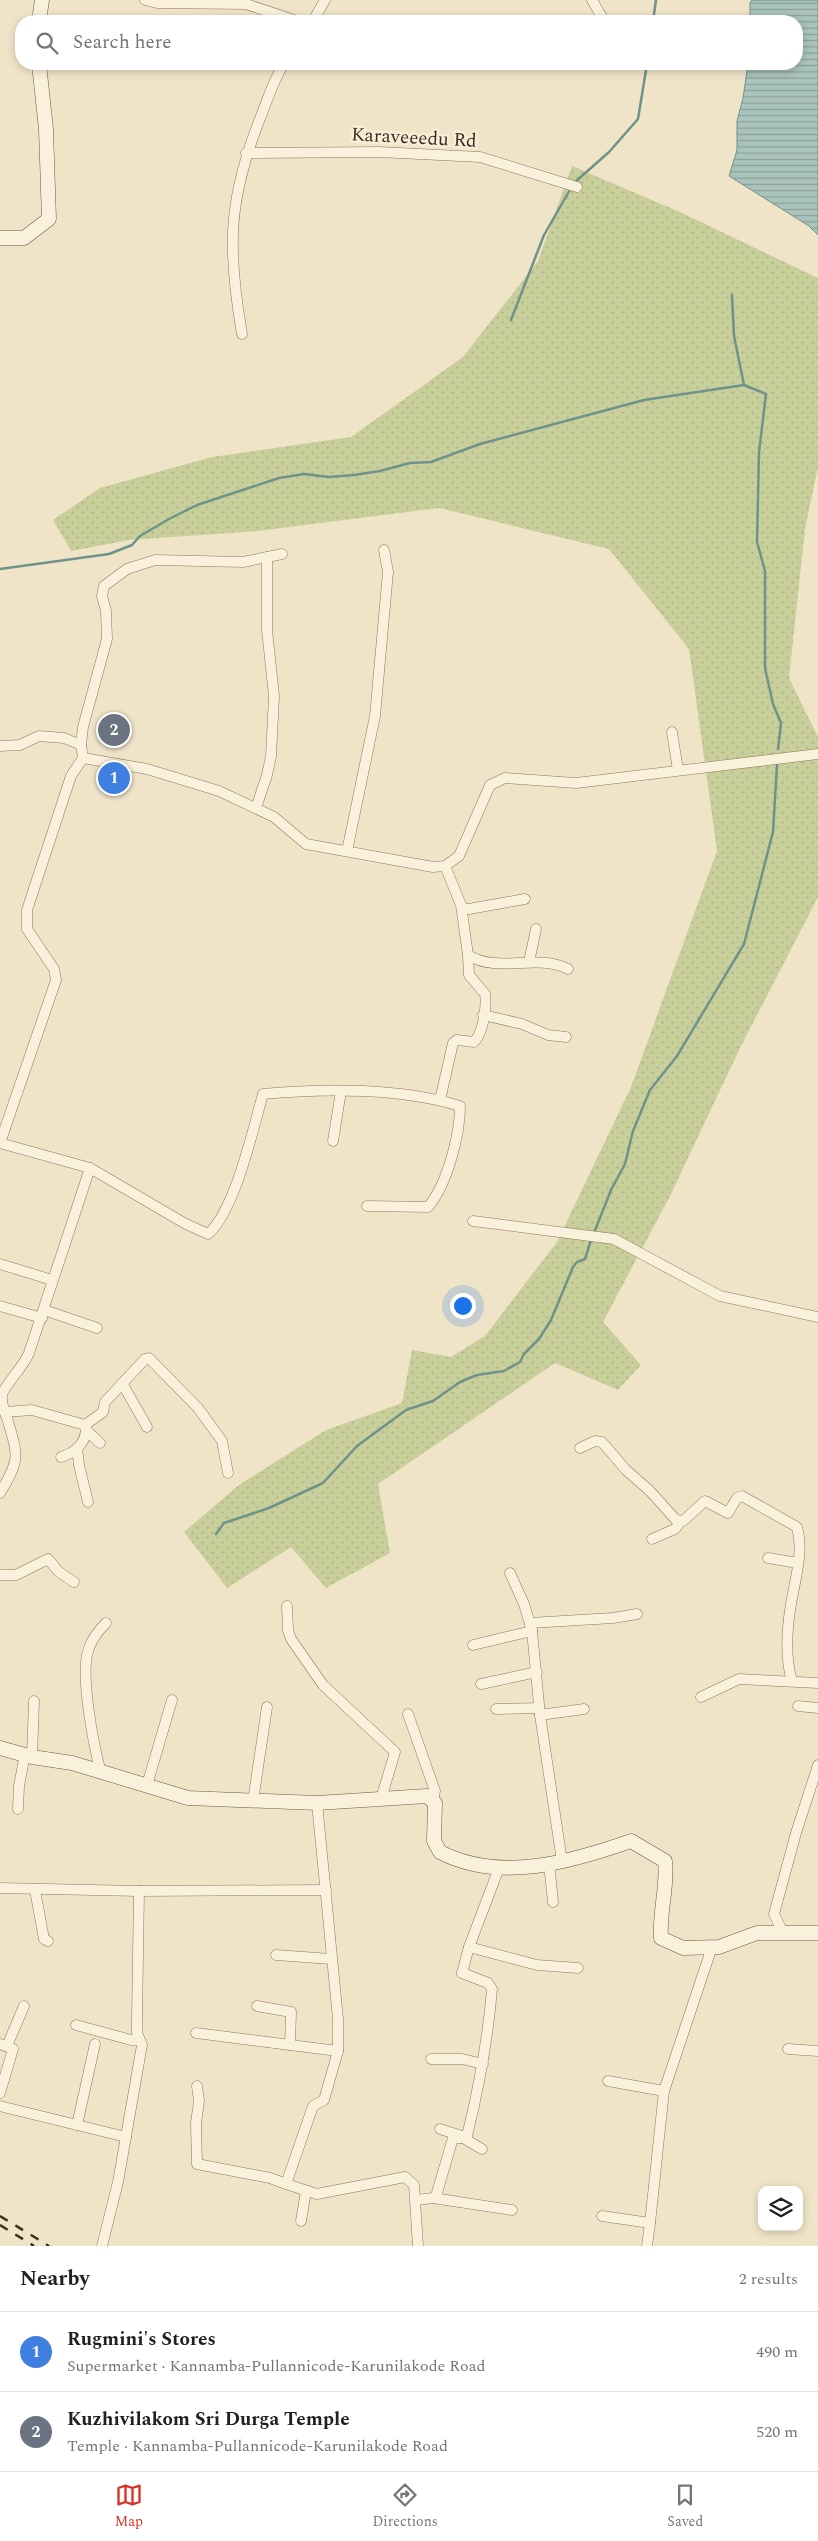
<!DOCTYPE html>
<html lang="en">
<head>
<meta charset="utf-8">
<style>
	:root { --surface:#fff; --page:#f2f2f2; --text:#202124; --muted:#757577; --line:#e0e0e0; --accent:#d93025 }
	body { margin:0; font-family:Spectral,serif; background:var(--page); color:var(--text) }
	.controls { position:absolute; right:15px; bottom:15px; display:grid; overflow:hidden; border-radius:10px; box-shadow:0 2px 8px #0003 }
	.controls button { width:45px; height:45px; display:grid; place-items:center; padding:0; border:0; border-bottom:1px solid var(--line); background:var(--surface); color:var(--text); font:25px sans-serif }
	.you { position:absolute; left:462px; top:1305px; width:18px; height:18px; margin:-12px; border:4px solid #fff; border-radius:50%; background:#1a73e8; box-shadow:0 0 0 8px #1a73e833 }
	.badge { display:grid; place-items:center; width:32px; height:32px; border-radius:50%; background:var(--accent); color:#fff; font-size:16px; font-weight:700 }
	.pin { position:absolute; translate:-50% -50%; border:2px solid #fff; box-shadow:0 1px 5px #0006 }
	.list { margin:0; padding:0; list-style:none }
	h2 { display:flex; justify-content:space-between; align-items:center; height:65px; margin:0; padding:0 20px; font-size:21px }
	h2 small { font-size:16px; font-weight:400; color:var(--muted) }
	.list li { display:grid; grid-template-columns:32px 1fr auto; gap:15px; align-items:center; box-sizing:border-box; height:80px; padding:0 20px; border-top:1px solid var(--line) }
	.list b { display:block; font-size:19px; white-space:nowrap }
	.list p { margin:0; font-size:16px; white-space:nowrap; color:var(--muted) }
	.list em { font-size:16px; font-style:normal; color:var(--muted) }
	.icon { flex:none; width:28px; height:28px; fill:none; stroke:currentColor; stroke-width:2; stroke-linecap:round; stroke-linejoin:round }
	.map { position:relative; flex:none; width:818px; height:2246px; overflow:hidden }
	.search { position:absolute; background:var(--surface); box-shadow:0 2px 8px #0003; left:15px; right:15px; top:15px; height:55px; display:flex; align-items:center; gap:12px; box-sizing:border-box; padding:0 18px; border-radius:20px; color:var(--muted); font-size:19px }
	.sheet { height:225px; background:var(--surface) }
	nav { display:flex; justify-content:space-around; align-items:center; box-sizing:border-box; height:70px; border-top:1px solid var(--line); background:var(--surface); font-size:14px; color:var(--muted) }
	nav a { display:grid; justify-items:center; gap:2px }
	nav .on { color:var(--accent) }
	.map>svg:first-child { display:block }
</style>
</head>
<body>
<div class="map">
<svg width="818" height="2246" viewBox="0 0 818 2246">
	<defs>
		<pattern id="grass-dots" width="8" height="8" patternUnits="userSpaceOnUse" patternTransform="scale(1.25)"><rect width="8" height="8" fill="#c9cf9b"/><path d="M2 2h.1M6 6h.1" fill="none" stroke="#aeb285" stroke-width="1.8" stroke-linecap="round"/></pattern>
		<pattern id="water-rules" width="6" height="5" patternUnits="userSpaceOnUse" patternTransform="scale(1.25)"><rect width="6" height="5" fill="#a9c4bc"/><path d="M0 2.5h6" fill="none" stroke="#8ba098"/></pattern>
	</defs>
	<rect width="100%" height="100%" fill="#f0e4c8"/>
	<path fill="url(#grass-dots)" d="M572,166L680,212L818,278V467L805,529L789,678L818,737V897L740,1048L670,1196L603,1322L641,1365L618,1390L555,1363L378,1484L390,1553L326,1588L291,1547L227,1588L184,1532L239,1485L326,1430L402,1403L412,1350L451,1357L485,1336L557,1242L631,1087L717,851L689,649L609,549L439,508L258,531L129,540L71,551L53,520L100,488L212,457L351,437L463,357L538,261Z"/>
	<path fill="url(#water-rules)" stroke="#6f938a" d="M752,0H818V235L809,226L729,176L737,150V121L743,98L748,64H797V21H750V3Z"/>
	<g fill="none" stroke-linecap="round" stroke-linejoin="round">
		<g stroke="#6f938a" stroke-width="2.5">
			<path d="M653,21L656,0"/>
			<path d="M574,183L609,152L638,119L647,64"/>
			<path d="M732,295L734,336L744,385L766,394L759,452L757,542L765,571V668L773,704L781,723L778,749"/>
			<path d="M511,320L544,235L571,188"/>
			<path d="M0,569L109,554L132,545L140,536L169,519L197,505L279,478L304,474L329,477L354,475L380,471L410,463L431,462L480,444L644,400L744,385"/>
			<path d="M594,1233L611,1190L625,1164L633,1131L650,1090L677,1056L744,944L773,832L777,765"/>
			<path d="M216,1534L224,1523L269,1508L323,1483L357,1446L406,1410L433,1401L460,1382L477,1375L504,1371L520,1362L524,1354L539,1339L551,1320L573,1267L577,1262L585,1259L591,1240"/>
		</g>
		<defs>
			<g id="street">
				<path d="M145,0L157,3L246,4L297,21"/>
				<path d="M592,0L603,19"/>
				<path d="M313,21L325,0"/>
				<path d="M246,153L379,152L480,157L577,187"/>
				<path d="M242,334C227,247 228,199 261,116C268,99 273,80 284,64"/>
				<path d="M672,732L678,770"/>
				<path d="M0,746L20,745L39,736L64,738L81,745"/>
				<path d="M83,758L81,745L83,727L107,639L106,611L102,596L104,586L127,569L155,560L243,562L282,554"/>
				<path d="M256,808L267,775L271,756L274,696L267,630V557"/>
				<path d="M347,851L375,716L388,572L384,550"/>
				<path d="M445,866L461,905L468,955C499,974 536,953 568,969"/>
				<path d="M462,908L469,909L525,899"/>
				<path d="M529,962L536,929"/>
				<path d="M483,1015L522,1024L548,1035L566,1037"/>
				<path d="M440,1100L453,1043L457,1040L474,1042C483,1034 487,1006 485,994L469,975L468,955"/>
				<path d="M333,1141L341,1091"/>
				<path d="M0,1143L56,980L54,969L27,929V910L71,776L83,758L147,769L219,791L274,817L306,844L433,867L445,866L459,856L490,785L505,778L576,783L818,754"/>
				<path d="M0,1143L90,1168L184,1223L208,1234C235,1211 253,1129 263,1094C324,1088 402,1088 460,1106C460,1135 447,1185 428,1207L367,1206"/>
				<path d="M473,1221L614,1239L720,1296L818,1317"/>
				<path d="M0,1264L52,1280"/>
				<path d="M0,1306L42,1318"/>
				<path d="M44,1310L97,1328"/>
				<path d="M122,1383L147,1427"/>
				<path d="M5,1412L32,1410L85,1425L103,1412L105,1402L145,1359L149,1358L198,1408L222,1441L228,1473"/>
				<path d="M86,1430L100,1443"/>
				<path d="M77,1448L79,1465L88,1502"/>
				<path d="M580,1448L595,1441L602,1442L626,1470L650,1491L676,1520L683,1521L705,1501L728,1513L737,1498L742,1496L797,1527C804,1551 795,1580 791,1604C787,1628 785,1658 792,1681"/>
				<path d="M61,1457C75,1453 89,1441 85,1425"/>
				<path d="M0,1493C21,1458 18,1456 7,1418C4,1411 1,1403 2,1395C4,1386 24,1366 29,1353L90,1168"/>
				<path d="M652,1539L675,1529L681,1521"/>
				<path d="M768,1558L798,1563"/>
				<path d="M510,1573L524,1604L532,1631L540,1715L562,1861"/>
				<path d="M0,1575H16L48,1559L59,1572L74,1582"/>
				<path d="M287,1606L288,1630L291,1639L323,1685L395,1752L381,1799"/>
				<path d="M530,1623L613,1618L637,1614"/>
				<path d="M473,1645L532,1631"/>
				<path d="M481,1684L537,1672"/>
				<path d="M701,1697L739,1679L818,1683"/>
				<path d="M798,1706L818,1708"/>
				<path d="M496,1709L539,1708"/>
				<path d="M408,1714L435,1791L434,1796L431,1798"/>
				<path d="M540,1715L584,1709"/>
				<path d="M32,1757L34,1701"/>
				<path d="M101,1773C94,1747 79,1672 89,1648C92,1639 99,1630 106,1623"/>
				<path d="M147,1785L172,1700"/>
				<path d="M253,1801L267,1707"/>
				<path d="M317,1803L338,2019V2051L324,2100L313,2106L286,2184L317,2194L405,2177L414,2185L418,2246"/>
				<path d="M18,1809L19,1786L25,1754"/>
				<path d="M549,1863L553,1902"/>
				<path d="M0,1888L139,1891L326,1890"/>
				<path d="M35,1890L44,1939L48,1941"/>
				<path d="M783,1933L774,1914L796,1833L818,1765"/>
				<path d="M469,1947L537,1965L578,1968"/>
				<path d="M276,1955L331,1959"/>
				<path d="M257,2006L291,2012L290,2045"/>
				<path d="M76,2025L131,2040H140"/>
				<path d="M196,2033L338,2051"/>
				<path d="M0,2044L13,2049L0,2093"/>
				<path d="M7,2046L24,2006"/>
				<path d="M788,2049L818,2051"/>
				<path d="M431,2059H462L483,2064"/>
				<path d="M608,2081L664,2091L650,2223"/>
				<path d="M197,2086L199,2101L196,2123L197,2164L270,2178L286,2184"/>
				<path d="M664,2091L712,1947"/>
				<path d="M0,2106L126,2137"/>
				<path d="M77,2125L95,2044"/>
				<path d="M440,2129L462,2136"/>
				<path d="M463,2138L482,2149"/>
				<path d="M433,2198L512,2210"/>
				<path d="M416,2200L433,2198L436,2196L453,2138H463L467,2136C479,2087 488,2039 492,1989L488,1983L462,1973L469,1947L499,1868"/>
				<path d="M602,2216L650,2223L647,2246"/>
				<path d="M301,2221L306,2191"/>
				<path d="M102,2246L118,2182L142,2045L137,2033V2020L139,1891"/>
			</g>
			<g id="secondary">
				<path d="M39,21L42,0"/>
				<path d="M0,238H24L49,219L46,129L39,64"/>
				<path d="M0,1748L32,1757L72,1763L188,1798L317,1803L427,1796L435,1803L434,1841L440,1852C500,1883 571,1862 631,1841L665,1861C668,1887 659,1912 661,1938L683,1948L719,1947L757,1933H818"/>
			</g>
		</defs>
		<use href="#street" stroke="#8d765c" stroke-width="11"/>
		<use href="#secondary" stroke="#6f573f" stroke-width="15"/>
		<use href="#street" stroke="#faf1dc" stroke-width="10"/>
		<use href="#secondary" stroke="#faf1dc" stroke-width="14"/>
		<g stroke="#3d2e20" stroke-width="2.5" stroke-dasharray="9 9" stroke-linecap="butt">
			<path d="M0,2216L49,2246"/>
			<path d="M0,2225L34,2246"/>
		</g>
	</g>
	<g text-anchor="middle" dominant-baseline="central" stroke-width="5" stroke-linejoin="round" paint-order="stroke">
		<g font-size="19" fill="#3d2e20" stroke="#f7eed8">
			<text transform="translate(414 138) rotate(3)">Karaveeedu Rd</text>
		</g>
	</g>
</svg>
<div class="controls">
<button><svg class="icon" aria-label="layers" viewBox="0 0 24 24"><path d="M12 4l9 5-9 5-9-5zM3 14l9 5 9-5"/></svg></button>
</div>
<div class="you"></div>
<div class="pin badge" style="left:114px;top:778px;background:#3f7fe0">1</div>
<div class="pin badge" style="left:114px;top:730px;background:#6b7280">2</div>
<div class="search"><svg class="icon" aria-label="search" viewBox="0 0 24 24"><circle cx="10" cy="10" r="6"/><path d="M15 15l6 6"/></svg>Search here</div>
</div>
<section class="sheet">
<h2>Nearby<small>2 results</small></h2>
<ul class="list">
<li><span class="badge" style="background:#3f7fe0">1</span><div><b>Rugmini's Stores</b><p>Supermarket · Kannamba-Pullannicode-Karunilakode Road</p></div><em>490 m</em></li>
<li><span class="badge" style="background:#6b7280">2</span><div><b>Kuzhivilakom Sri Durga Temple</b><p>Temple · Kannamba-Pullannicode-Karunilakode Road</p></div><em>520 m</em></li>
</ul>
</section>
<nav>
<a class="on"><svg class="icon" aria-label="map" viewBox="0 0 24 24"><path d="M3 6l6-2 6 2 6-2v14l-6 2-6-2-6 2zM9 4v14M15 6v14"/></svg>Map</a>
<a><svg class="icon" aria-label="directions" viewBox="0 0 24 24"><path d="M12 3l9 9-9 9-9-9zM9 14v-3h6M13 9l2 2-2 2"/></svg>Directions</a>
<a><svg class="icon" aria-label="saved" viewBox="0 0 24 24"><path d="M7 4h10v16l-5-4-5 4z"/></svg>Saved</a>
</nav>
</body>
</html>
